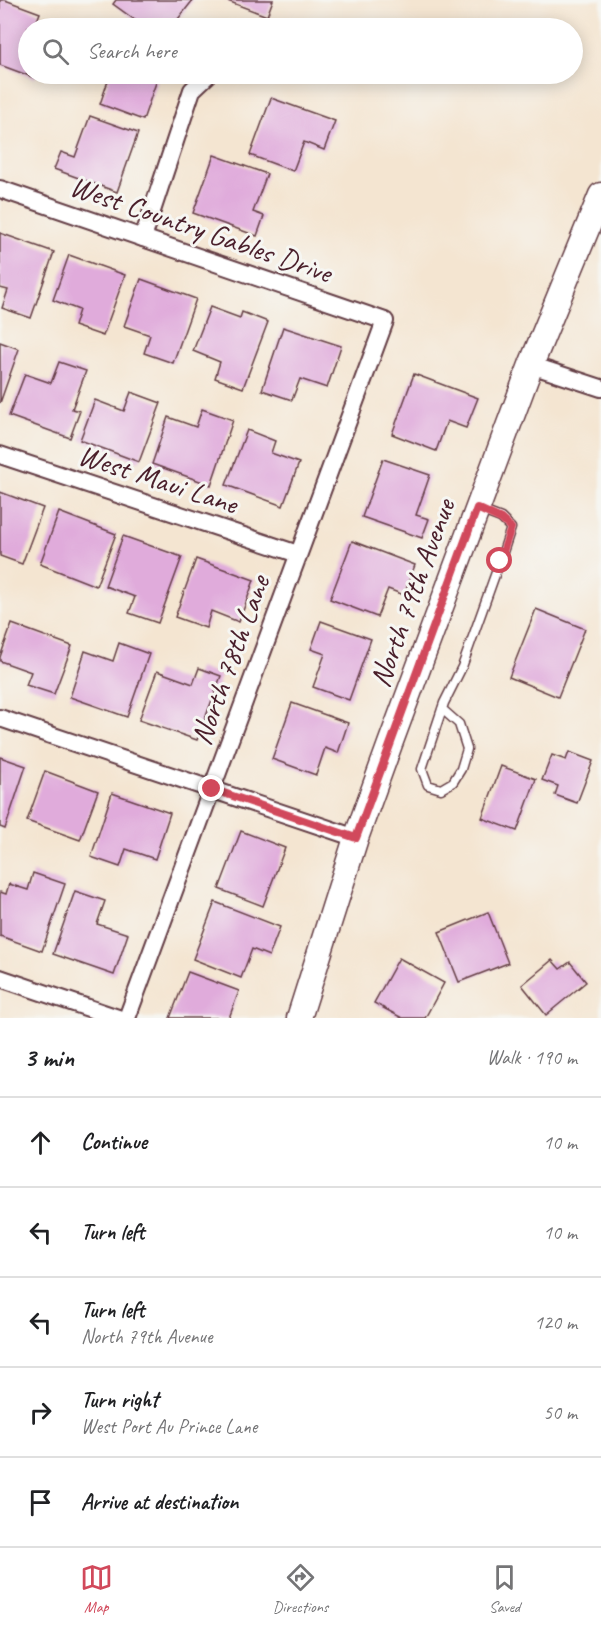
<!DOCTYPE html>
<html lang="en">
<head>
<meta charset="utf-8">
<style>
	:root { --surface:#fff; --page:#f6f6f6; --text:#202124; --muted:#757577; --line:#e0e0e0; --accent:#d1495b }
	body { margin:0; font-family:Caveat,sans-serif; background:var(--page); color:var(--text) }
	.stop { position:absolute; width:18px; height:18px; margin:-14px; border:4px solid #d1495b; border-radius:50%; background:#fff }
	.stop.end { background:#d1495b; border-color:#fff; box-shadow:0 2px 6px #0008 }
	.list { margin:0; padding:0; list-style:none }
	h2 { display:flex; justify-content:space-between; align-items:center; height:78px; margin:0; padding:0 24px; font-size:26px }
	h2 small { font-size:20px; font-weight:400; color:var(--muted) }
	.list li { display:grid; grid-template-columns:39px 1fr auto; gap:18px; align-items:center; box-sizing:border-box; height:90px; padding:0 24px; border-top:2px solid var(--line) }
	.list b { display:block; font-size:22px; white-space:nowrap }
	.list p { margin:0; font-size:20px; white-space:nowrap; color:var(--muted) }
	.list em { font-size:20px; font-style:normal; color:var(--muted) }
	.icon { flex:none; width:33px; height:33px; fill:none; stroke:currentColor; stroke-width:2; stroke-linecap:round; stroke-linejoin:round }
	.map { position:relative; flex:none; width:601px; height:1018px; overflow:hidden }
	.search { position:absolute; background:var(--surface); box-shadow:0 3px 15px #0003; left:18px; right:18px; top:18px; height:66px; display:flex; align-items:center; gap:15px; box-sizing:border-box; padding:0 21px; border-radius:33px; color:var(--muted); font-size:22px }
	.sheet { height:528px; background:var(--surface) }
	nav { display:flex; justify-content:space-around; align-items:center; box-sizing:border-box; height:84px; border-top:2px solid var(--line); background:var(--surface); font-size:16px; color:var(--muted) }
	nav a { display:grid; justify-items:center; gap:3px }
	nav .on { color:var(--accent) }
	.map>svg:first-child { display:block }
</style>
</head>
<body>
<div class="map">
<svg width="601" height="1018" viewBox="0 0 601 1018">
	<rect width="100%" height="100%" fill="#f6f6f2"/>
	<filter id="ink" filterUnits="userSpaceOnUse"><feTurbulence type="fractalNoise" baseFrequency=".0167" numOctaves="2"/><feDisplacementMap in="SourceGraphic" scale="12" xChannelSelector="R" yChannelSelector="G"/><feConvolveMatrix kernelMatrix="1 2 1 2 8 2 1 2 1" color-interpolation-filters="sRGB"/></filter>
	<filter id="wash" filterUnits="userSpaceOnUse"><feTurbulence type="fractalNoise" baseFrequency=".008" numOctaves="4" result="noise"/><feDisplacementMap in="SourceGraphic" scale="24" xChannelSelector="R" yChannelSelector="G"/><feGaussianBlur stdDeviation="1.35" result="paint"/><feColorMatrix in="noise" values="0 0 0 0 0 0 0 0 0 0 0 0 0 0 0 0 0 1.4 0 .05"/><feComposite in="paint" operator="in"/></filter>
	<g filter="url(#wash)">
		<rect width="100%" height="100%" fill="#f4e5d1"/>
		<g id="blocks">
			<g fill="#e0abdb">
				<path d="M0,0H5L40,13L34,28H28V74H36L35,78L0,65Z"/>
				<path d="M116,0H193L171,28H146L113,4Z"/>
				<path d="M225,0H273L267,16Z"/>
				<path d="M312,19L313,28H279L278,21Z"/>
				<path d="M97,74H159L143,120L100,104L109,78Z"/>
				<path d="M282,74H350L351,76L283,81Z"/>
				<path d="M271,98L335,121L324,150L304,142L293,171L250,155Z"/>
				<path d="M90,116L138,133L117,192L54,169L61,152L75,157Z"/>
				<path d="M214,155L267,174L253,212L264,216L257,236L193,213Z"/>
				<path d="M0,233L54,252L31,318L2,308L8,290L0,288Z"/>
				<path d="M69,255L125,275L103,336L74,326L79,310L53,300Z"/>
				<path d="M141,279L196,299L173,363L144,353L150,335L124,326Z"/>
				<path d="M210,307L240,318L242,312L268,322L243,388L215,378L220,362L193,351Z"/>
				<path d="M283,327L341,346L327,388L300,379L292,400L262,390Z"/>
				<path d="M0,342L19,349L0,403Z"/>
				<path d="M59,362L86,371L72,409L80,411L70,438L9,416L25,374L51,383Z"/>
				<path d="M414,374L478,398L466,428L447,421L436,451L392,434Z"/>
				<path d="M131,392L161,403L139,462L80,440L95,400L124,411Z"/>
				<path d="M202,409L233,420L211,485L152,464L168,417L196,427Z"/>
				<path d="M247,430L275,441L271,453L299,463L283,506L226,485Z"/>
				<path d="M383,459L430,475L416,515L429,519L422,538L362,517Z"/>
				<path d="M0,492L43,508L22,564L0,556Z"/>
				<path d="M59,512L116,534L96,586L40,564Z"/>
				<path d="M123,536L182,557L158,623L129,613L135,597L105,586Z"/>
				<path d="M352,541L415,565L404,595L388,589L377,617L330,599Z"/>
				<path d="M196,559L254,580L239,622L211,611L206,628L175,617Z"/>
				<path d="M536,609L585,629L558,697L509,677Z"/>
				<path d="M321,621L371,639L349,700L313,687L325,654L311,649Z"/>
				<path d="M12,624L72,646L54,694L26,685L31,672L0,661V657Z"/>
				<path d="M119,643L149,654L127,717L70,697L85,651L113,661Z"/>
				<path d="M199,668L221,676L197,740L139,720L157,671L193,684Z"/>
				<path d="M292,703L348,723L338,753L325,748L316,775L272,759Z"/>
				<path d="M569,752L593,761L577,803L555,795L558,786L542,780L552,755L566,760Z"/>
				<path d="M0,757L26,766L5,829L0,827Z"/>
				<path d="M501,766L536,779L517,831L482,818Z"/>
				<path d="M45,771L98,791L80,840L27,821Z"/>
				<path d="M112,793L170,813L155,859L126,849L120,867L91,857Z"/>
				<path d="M241,831L285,848L263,906L219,889Z"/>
				<path d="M33,873L65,884L42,951L0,936V892L6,894L9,884L28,890Z"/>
				<path d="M75,891L105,901L97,924L128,934L114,975L53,954Z"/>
				<path d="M215,902L280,927L269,956L252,949L241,978L193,959Z"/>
				<path d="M488,912L508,963L459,982L439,932Z"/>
				<path d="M399,958L444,983L425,1018H402L374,1003Z"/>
				<path d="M552,960L560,969L570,962L586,982L546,1015L522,985Z"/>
				<path d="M188,972L239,991L229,1018H170Z"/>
			</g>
		</g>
	</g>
	<g filter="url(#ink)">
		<use href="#blocks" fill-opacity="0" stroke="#643d44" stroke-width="1.5"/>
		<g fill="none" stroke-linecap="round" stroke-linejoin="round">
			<defs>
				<path id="lane" d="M442,709L459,724L467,749L461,769L453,782L441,789L428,785L422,769L444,703L462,667L500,561L511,528L501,518L480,510"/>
				<g id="street">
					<path d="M0,189L385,321L127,1018"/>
					<path d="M143,238L192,90L209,74"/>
					<path d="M531,365L601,388"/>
					<path d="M0,455L298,554"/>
					<path d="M0,718L356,838"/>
					<path d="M0,978L118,1018"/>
				</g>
				<path id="secondary" d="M299,1018L356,838L390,744L531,365L601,195"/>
			</defs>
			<use href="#lane" stroke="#643d44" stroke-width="11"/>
			<use href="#street" stroke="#643d44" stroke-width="20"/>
			<use href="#secondary" stroke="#643d44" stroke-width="27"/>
			<use href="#lane" stroke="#fff" stroke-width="8"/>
			<use href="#street" stroke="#fff" stroke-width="16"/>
			<use href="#secondary" stroke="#fff" stroke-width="24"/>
		</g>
	</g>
	<g fill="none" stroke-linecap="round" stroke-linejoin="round" filter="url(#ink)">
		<path stroke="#d1495b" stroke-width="8" d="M212,789L356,838L477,508L501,519L511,528L500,561"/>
	</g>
	<g text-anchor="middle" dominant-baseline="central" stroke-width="6" stroke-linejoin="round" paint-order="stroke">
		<g font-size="30" fill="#4a1f2b" stroke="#f6f6f2">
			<text transform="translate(201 229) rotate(19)">West Country Gables Drive</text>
			<text transform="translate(158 479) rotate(18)">West Maui Lane</text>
			<text transform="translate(412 593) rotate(-70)">North 79th Avenue</text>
			<text transform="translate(230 660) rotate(-70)">North 78th Lane</text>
		</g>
	</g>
</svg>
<div class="stop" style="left:500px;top:561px"></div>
<div class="stop end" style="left:212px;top:789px"></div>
<div class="search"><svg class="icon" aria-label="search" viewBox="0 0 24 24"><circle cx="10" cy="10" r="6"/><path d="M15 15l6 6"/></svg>Search here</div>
</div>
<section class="sheet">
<h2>3 min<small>Walk · 190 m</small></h2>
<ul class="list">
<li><svg class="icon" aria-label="ahead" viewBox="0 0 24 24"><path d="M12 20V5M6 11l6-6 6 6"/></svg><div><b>Continue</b></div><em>10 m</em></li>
<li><svg class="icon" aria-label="left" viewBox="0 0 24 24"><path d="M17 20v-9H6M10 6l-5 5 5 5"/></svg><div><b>Turn left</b></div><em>10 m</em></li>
<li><svg class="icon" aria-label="left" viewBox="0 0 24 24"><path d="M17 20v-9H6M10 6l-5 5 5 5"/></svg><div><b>Turn left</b><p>North 79th Avenue</p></div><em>120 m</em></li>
<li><svg class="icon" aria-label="right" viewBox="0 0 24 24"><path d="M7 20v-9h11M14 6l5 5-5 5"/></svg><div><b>Turn right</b><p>West Port Au Prince Lane</p></div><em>50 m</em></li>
<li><svg class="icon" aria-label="arrive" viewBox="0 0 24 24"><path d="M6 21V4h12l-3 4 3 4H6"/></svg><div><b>Arrive at destination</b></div></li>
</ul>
</section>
<nav>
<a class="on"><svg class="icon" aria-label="map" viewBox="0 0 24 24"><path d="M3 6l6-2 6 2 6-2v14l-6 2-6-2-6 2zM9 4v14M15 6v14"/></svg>Map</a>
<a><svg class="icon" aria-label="directions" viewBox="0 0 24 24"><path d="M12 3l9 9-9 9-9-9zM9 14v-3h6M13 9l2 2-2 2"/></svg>Directions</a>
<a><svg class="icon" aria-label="saved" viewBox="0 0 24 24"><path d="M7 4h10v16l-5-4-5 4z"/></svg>Saved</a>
</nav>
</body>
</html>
